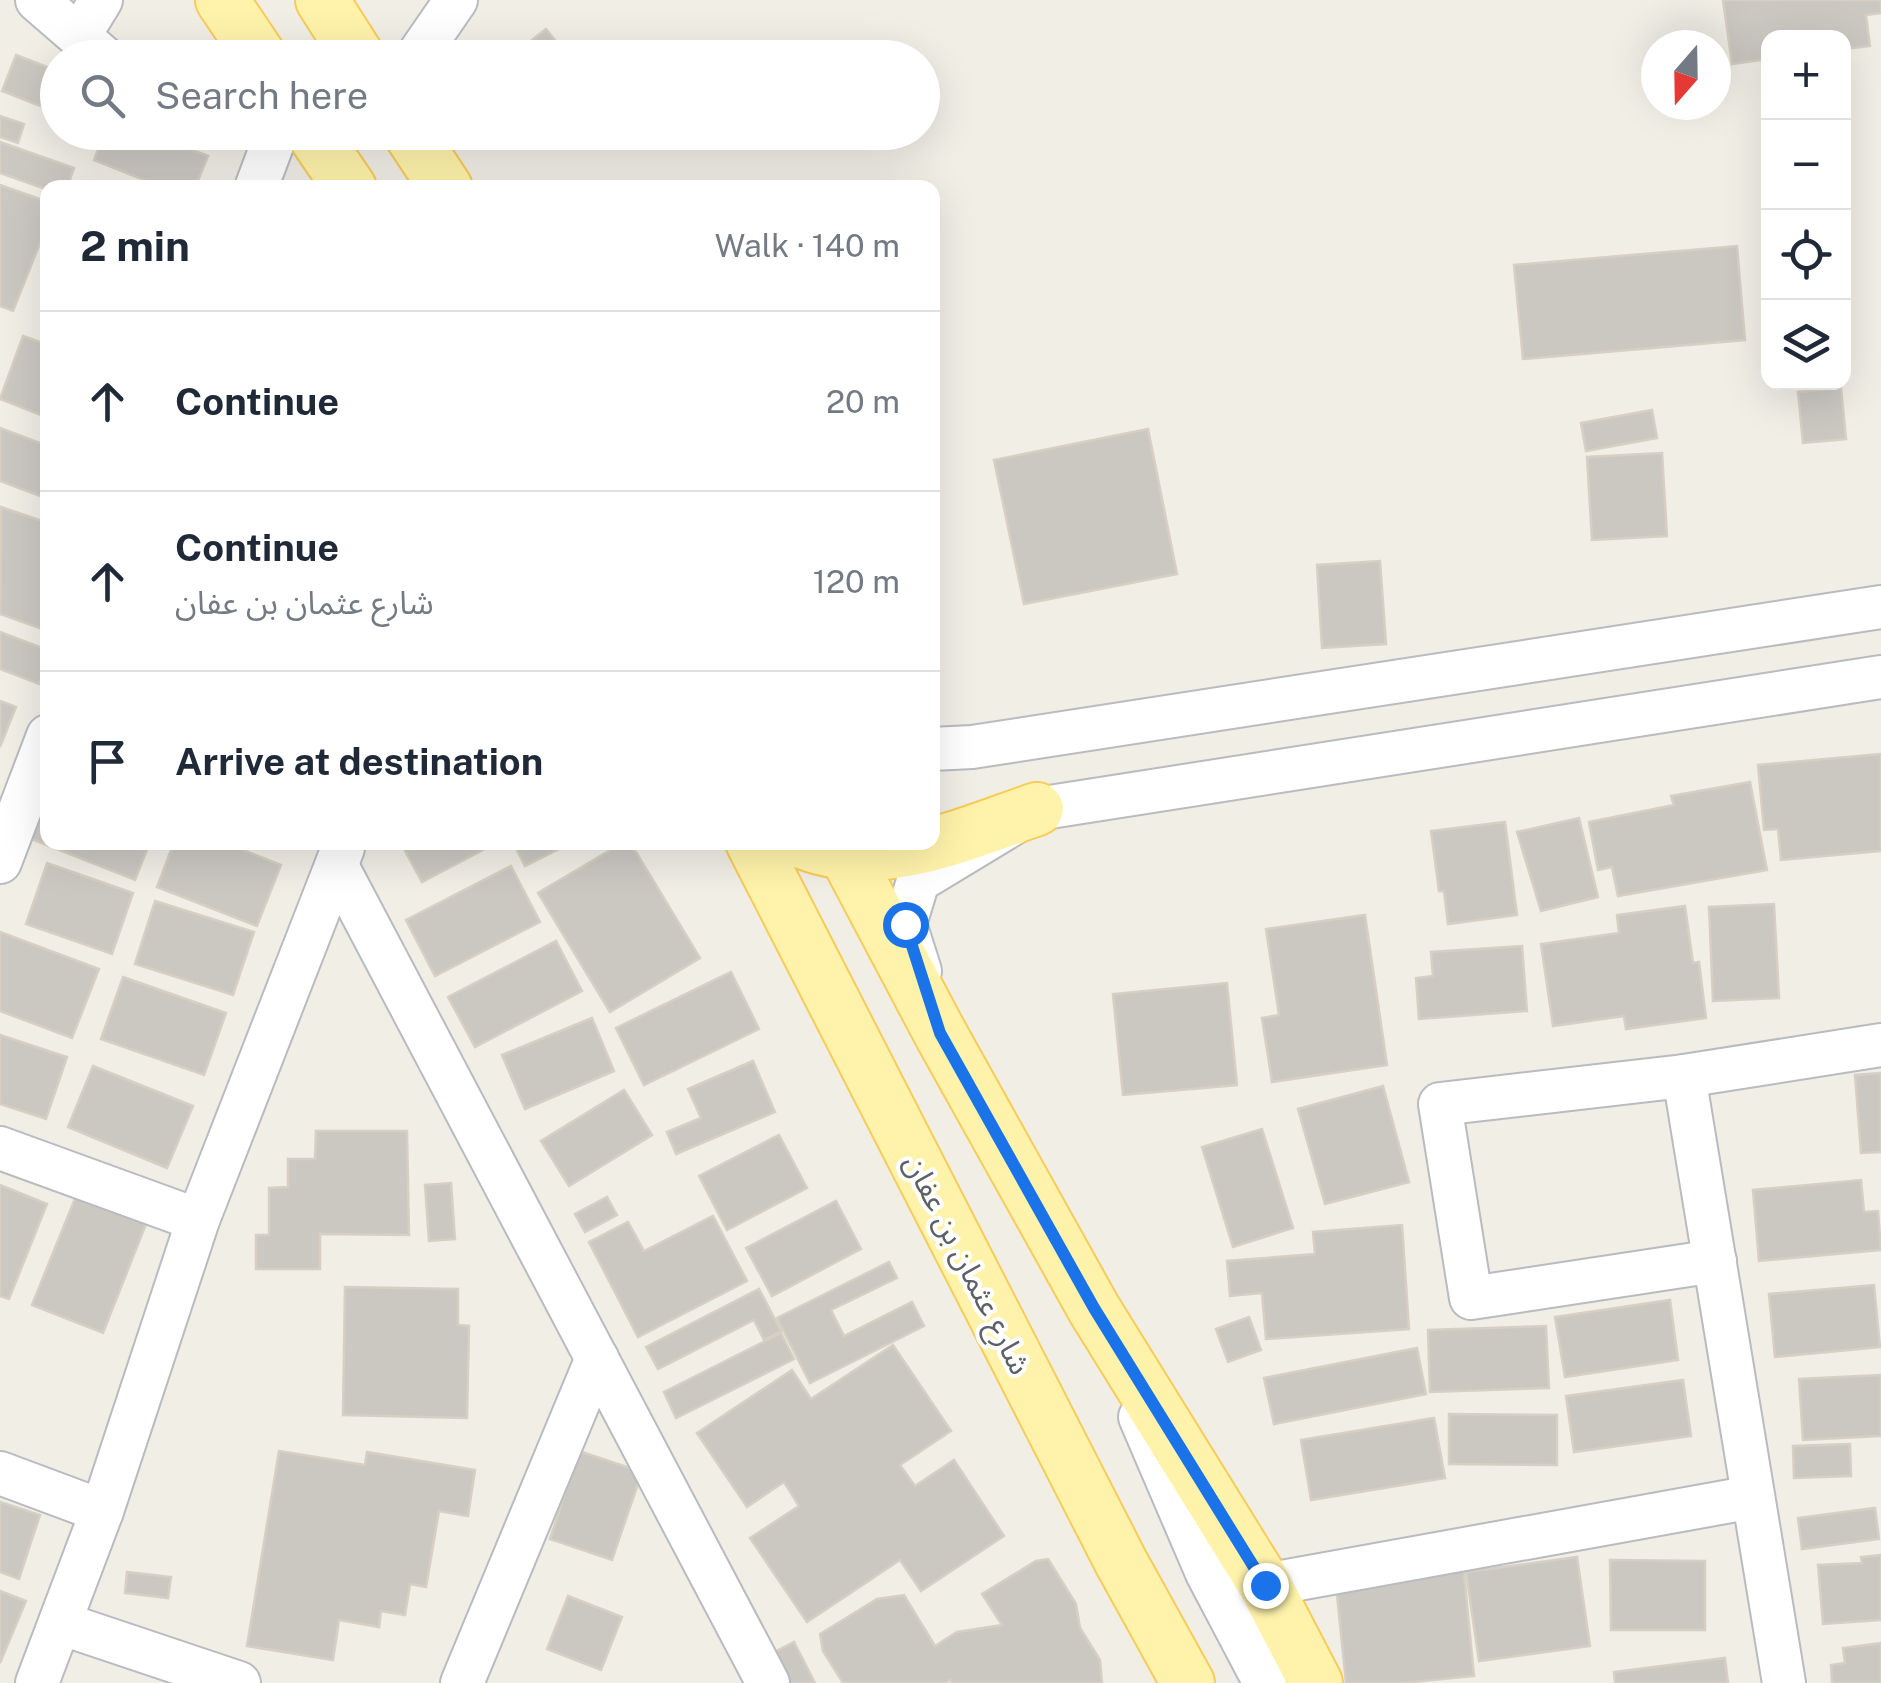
<!DOCTYPE html>
<html lang="en">
<head>
<meta charset="utf-8">
<style>
	:root { --surface:#fff; --page:#f2f2f3; --text:#1f2937; --muted:#747a83; --line:#e0e1e3 }
	body { margin:0; font-family:"Public Sans","Noto Sans Arabic",sans-serif; background:var(--page); color:var(--text) }
	.controls { position:absolute; right:30px; top:30px; display:grid; overflow:hidden; border-radius:20px; box-shadow:0 10px 40px #0002 }
	.controls button { width:90px; height:90px; display:grid; place-items:center; padding:0; border:0; border-bottom:2px solid var(--line); background:var(--surface); color:var(--text); font:50px sans-serif }
	.compass { position:absolute; left:1641px; top:30px; width:90px; height:90px; border-radius:50%; background:var(--surface); box-shadow:0 10px 40px #0002; rotate:200deg }
	.stop { position:absolute; width:30px; height:30px; margin:-22px; border:8px solid #1a73e8; border-radius:50%; background:#fff }
	.stop.end { background:#1a73e8; border-color:#fff; box-shadow:0 2px 10px #0008 }
	.list { margin:0; padding:0; list-style:none }
	h2 { display:flex; justify-content:space-between; align-items:center; height:130px; margin:0; padding:0 40px; font-size:42px }
	h2 small { font-size:32px; font-weight:400; color:var(--muted) }
	.list li { display:grid; grid-template-columns:65px 1fr auto; gap:30px; align-items:center; box-sizing:border-box; height:180px; padding:0 40px; border-top:2px solid var(--line) }
	.list b { display:block; font-size:38px; white-space:nowrap }
	.list p { margin:0; font-size:32px; white-space:nowrap; color:var(--muted) }
	.list em { font-size:32px; font-style:normal; color:var(--muted) }
	.icon { flex:none; width:55px; height:55px; fill:none; stroke:currentColor; stroke-width:2; stroke-linecap:round; stroke-linejoin:round }
	.map { position:relative; flex:none; width:1881px; height:1683px; overflow:hidden }
	.search { position:absolute; background:var(--surface); box-shadow:0 10px 40px #0002; left:40px; top:40px; width:900px; height:110px; display:flex; align-items:center; gap:25px; box-sizing:border-box; padding:0 35px; border-radius:55px; color:var(--muted); font-size:38px }
	.panel { position:absolute; background:var(--surface); box-shadow:0 10px 40px #0002; left:40px; top:180px; width:900px; height:670px; border-radius:20px }
	.map>svg:first-child { display:block }
</style>
</head>
<body>
<div class="map">
<svg width="1881" height="1683" viewBox="0 0 1881 1683">
	<rect width="100%" height="100%" fill="#f0eee5"/>
	<g fill="#cbc8c2" stroke="#d5d0c3" stroke-width="2.5">
		<path d="M1723,0H1881V13L1866,15L1870,46L1844,49V38H1768V59L1732,64Z"/>
		<path d="M546,29L563,50L553,58H531L523,47Z"/>
		<path d="M16,55L58,71V113L2,91Z"/>
		<path d="M0,116L24,124L18,143L0,137Z"/>
		<path d="M105,132H148L208,156L195,188H164L94,160Z"/>
		<path d="M0,142L74,168L67,188L48,190L0,173Z"/>
		<path d="M0,185L48,202V223L13,311L0,306Z"/>
		<path d="M1737,246L1745,340L1523,359L1514,265Z"/>
		<path d="M23,336L48,345V418L0,399Z"/>
		<path d="M1841,388L1846,439L1803,443L1798,392Z"/>
		<path d="M1652,410L1657,438L1586,451L1581,423Z"/>
		<path d="M0,428L48,446V499L0,481Z"/>
		<path d="M1148,429L1177,574L1024,604L994,460Z"/>
		<path d="M1662,453L1667,536L1592,540L1587,457Z"/>
		<path d="M1,507L48,523V631L0,614Z"/>
		<path d="M1380,561L1386,644L1322,648L1317,565Z"/>
		<path d="M0,632L48,650V661L39,684L0,669Z"/>
		<path d="M0,701L16,707L0,747Z"/>
		<path d="M1881,754V851L1781,860L1778,829L1764,830L1758,765Z"/>
		<path d="M1750,782L1767,870L1618,896L1612,867L1598,870L1589,822L1674,805L1671,796Z"/>
		<path d="M48,791V842H150L135,880L29,838Z"/>
		<path d="M1579,818L1598,897L1541,911L1517,832Z"/>
		<path d="M1505,822L1517,915L1448,924L1444,891H1439L1431,831Z"/>
		<path d="M174,842H223L281,865L257,926L157,887Z"/>
		<path d="M412,842H495L496,843L422,882L403,847Z"/>
		<path d="M513,842H573L525,866Z"/>
		<path d="M624,842H630L700,958L610,1012L538,893Z"/>
		<path d="M47,863L133,893L112,954L26,924Z"/>
		<path d="M511,866L540,922L435,976L406,920Z"/>
		<path d="M155,901L254,932L233,995L135,964Z"/>
		<path d="M1774,904L1779,998L1713,1001L1709,907Z"/>
		<path d="M1685,906L1693,963L1699,962L1706,1018L1626,1029L1624,1016L1553,1026L1541,944L1619,933L1617,915Z"/>
		<path d="M1365,915L1387,1065L1272,1082L1262,1018L1279,1015L1266,929Z"/>
		<path d="M0,932L99,969L72,1038L0,1011Z"/>
		<path d="M556,941L582,991L475,1047L448,997Z"/>
		<path d="M1522,946L1527,1011L1419,1019L1416,978L1433,976L1431,952Z"/>
		<path d="M731,972L759,1029L644,1085L616,1028Z"/>
		<path d="M123,977L226,1013L204,1075L101,1039Z"/>
		<path d="M1227,983L1237,1085L1123,1095L1113,994Z"/>
		<path d="M592,1018L614,1071L525,1109L502,1055Z"/>
		<path d="M0,1035L67,1057L46,1119L0,1104Z"/>
		<path d="M753,1061L775,1112L676,1154L667,1132L701,1118L688,1089Z"/>
		<path d="M93,1066L193,1106L167,1168L68,1127Z"/>
		<path d="M1881,1073V1152L1861,1153L1855,1075Z"/>
		<path d="M1383,1086L1409,1182L1325,1204L1298,1109Z"/>
		<path d="M624,1090L652,1135L569,1186L541,1141Z"/>
		<path d="M1262,1129L1293,1228L1233,1247L1202,1147Z"/>
		<path d="M316,1131H407L409,1235L320,1234V1269H256V1235H269V1188L288,1187V1159H315Z"/>
		<path d="M779,1135L807,1188L727,1230L699,1176Z"/>
		<path d="M1861,1180L1864,1212L1878,1211L1881,1250L1759,1261L1753,1190Z"/>
		<path d="M451,1183L455,1239L429,1241L425,1185Z"/>
		<path d="M0,1185L47,1204L9,1299L0,1296Z"/>
		<path d="M76,1196L146,1224L103,1333L32,1305Z"/>
		<path d="M607,1197L617,1215L585,1232L575,1214Z"/>
		<path d="M836,1201L861,1249L772,1296L746,1248Z"/>
		<path d="M713,1216L747,1281L638,1337L589,1242L628,1222L644,1251Z"/>
		<path d="M1402,1225L1409,1329L1266,1339L1262,1293L1230,1296L1227,1261L1315,1254L1313,1232Z"/>
		<path d="M889,1262L897,1278L831,1310L844,1336L912,1302L924,1326L810,1383L777,1318Z"/>
		<path d="M1874,1285L1880,1347L1775,1357L1769,1294Z"/>
		<path d="M345,1287L458,1289V1325L469,1326L467,1418L343,1415Z"/>
		<path d="M759,1289L781,1331L764,1340L754,1320L658,1369L646,1347Z"/>
		<path d="M1670,1300L1678,1360L1565,1377L1555,1317Z"/>
		<path d="M1249,1317L1261,1350L1228,1362L1216,1329Z"/>
		<path d="M1546,1326L1549,1388L1430,1392L1428,1330Z"/>
		<path d="M781,1333L794,1359L676,1418L664,1392Z"/>
		<path d="M893,1345L951,1431L900,1465L915,1486L954,1460L1004,1536L921,1591L900,1560L807,1622L750,1538L799,1506L784,1482L747,1507L697,1433L792,1370L811,1399Z"/>
		<path d="M1417,1348L1426,1394L1274,1424L1264,1378Z"/>
		<path d="M1881,1375V1436L1803,1440L1799,1379Z"/>
		<path d="M1683,1380L1691,1436L1574,1452L1566,1396Z"/>
		<path d="M1449,1414L1557,1415V1465L1449,1464Z"/>
		<path d="M1434,1418L1445,1478L1311,1500L1301,1440Z"/>
		<path d="M1850,1444L1851,1476L1794,1478L1793,1446Z"/>
		<path d="M279,1451L365,1465L367,1452L475,1470L468,1516L439,1511L426,1587L410,1584L405,1615L381,1611L379,1627L339,1620L333,1660L247,1646Z"/>
		<path d="M579,1451L642,1472L612,1560L550,1539Z"/>
		<path d="M0,1502L40,1515L19,1579L0,1572Z"/>
		<path d="M1875,1508L1879,1539L1802,1549L1798,1518Z"/>
		<path d="M1881,1555V1620L1823,1624L1818,1565L1862,1563L1861,1557Z"/>
		<path d="M1577,1557L1590,1646L1479,1661L1466,1572Z"/>
		<path d="M1048,1559L1076,1604L1080,1628L1100,1660L1102,1683H952L950,1680L945,1683H843L823,1651L820,1634L877,1599L904,1595L935,1646L957,1632L1002,1625L982,1594L1036,1561Z"/>
		<path d="M1610,1560L1705,1561V1630H1611Z"/>
		<path d="M1463,1563L1474,1676L1402,1683H1346L1335,1575Z"/>
		<path d="M127,1572L171,1577L168,1598L125,1593Z"/>
		<path d="M0,1591L26,1601L0,1663Z"/>
		<path d="M568,1596L622,1617L601,1670L547,1649Z"/>
		<path d="M794,1642L815,1683H766L755,1662Z"/>
		<path d="M1881,1643V1683H1832L1831,1665L1845,1663L1843,1648Z"/>
		<path d="M1725,1658L1728,1683H1615L1614,1672Z"/>
	</g>
	<g fill="none" stroke-linecap="round" stroke-linejoin="round">
		<defs>
			<g id="minor">
				<path d="M37,0L104,58"/>
				<path d="M79,36L101,0"/>
				<path d="M416,58L456,0"/>
				<path d="M256,188L277,132"/>
				<path d="M932,749L972,747L1881,607"/>
				<path d="M0,862L48,736"/>
				<path d="M337,866L768,1683"/>
				<path d="M920,971L905,924L918,881L1037,809L1881,677"/>
				<path d="M1684,1076L1784,1683"/>
				<path d="M0,1148L198,1220"/>
				<path d="M1715,1261L1471,1298L1440,1104L1684,1076L1881,1045"/>
				<path d="M1140,1417L1207,1573L1265,1683"/>
				<path d="M0,1473L102,1511"/>
				<path d="M1265,1585L1753,1497"/>
				<path d="M60,1623L239,1683"/>
				<path d="M37,1683L102,1511L198,1220L343,848"/>
				<path d="M462,1683L597,1358"/>
			</g>
			<g id="major">
				<path d="M222,0L261,58"/>
				<path d="M322,0L359,58"/>
				<path d="M312,132L350,188"/>
				<path d="M409,132L446,188"/>
				<path d="M752,842L1121,1562L1188,1683"/>
				<path d="M802,842C880,874 963,834 1037,809"/>
				<path d="M839,842L940,1033L1094,1309L1265,1585L1316,1683"/>
			</g>
		</defs>
		<use href="#minor" stroke="#b8bbc0" stroke-width="46"/>
		<use href="#major" stroke="#f7cc58" stroke-width="56"/>
		<use href="#minor" stroke="#fff" stroke-width="42"/>
		<use href="#major" stroke="#fff3ab" stroke-width="52"/>
	</g>
	<g fill="none" stroke-linecap="round" stroke-linejoin="round">
		<path stroke="#1a73e8" stroke-width="12" d="M905,924L940,1033L1094,1308L1265,1585"/>
	</g>
	<g text-anchor="middle" dominant-baseline="central" stroke-width="8" stroke-linejoin="round" paint-order="stroke">
		<g font-size="30" fill="#5d6166" stroke="#fff">
			<text transform="translate(968 1264) rotate(63)">شارع عثمان بن عفان</text>
		</g>
	</g>
</svg>
<div class="controls">
<button>+</button>
<button>−</button>
<button><svg class="icon" aria-label="locate" viewBox="0 0 24 24"><circle cx="12" cy="12" r="6"/><path d="M12 2v4M12 18v4M2 12h4M18 12h4"/></svg></button>
<button><svg class="icon" aria-label="layers" viewBox="0 0 24 24"><path d="M12 4l9 5-9 5-9-5zM3 14l9 5 9-5"/></svg></button>
</div>
<svg class="compass" viewBox="-18 -18 36 36"><path d="M0-13l5 13h-10z" fill="#e53935"/><path d="M0 13l5-13h-10z" fill="#747a83"/></svg>
<div class="stop" style="left:905px;top:924px"></div>
<div class="stop end" style="left:1265px;top:1585px"></div>
<div class="search"><svg class="icon" aria-label="search" viewBox="0 0 24 24"><circle cx="10" cy="10" r="6"/><path d="M15 15l6 6"/></svg>Search here</div>
<section class="panel">
<h2>2 min<small>Walk · 140 m</small></h2>
<ul class="list">
<li><svg class="icon" aria-label="ahead" viewBox="0 0 24 24"><path d="M12 20V5M6 11l6-6 6 6"/></svg><div><b>Continue</b></div><em>20 m</em></li>
<li><svg class="icon" aria-label="ahead" viewBox="0 0 24 24"><path d="M12 20V5M6 11l6-6 6 6"/></svg><div><b>Continue</b><p>شارع عثمان بن عفان</p></div><em>120 m</em></li>
<li><svg class="icon" aria-label="arrive" viewBox="0 0 24 24"><path d="M6 21V4h12l-3 4 3 4H6"/></svg><div><b>Arrive at destination</b></div></li>
</ul>
</section>
</div>
</body>
</html>
